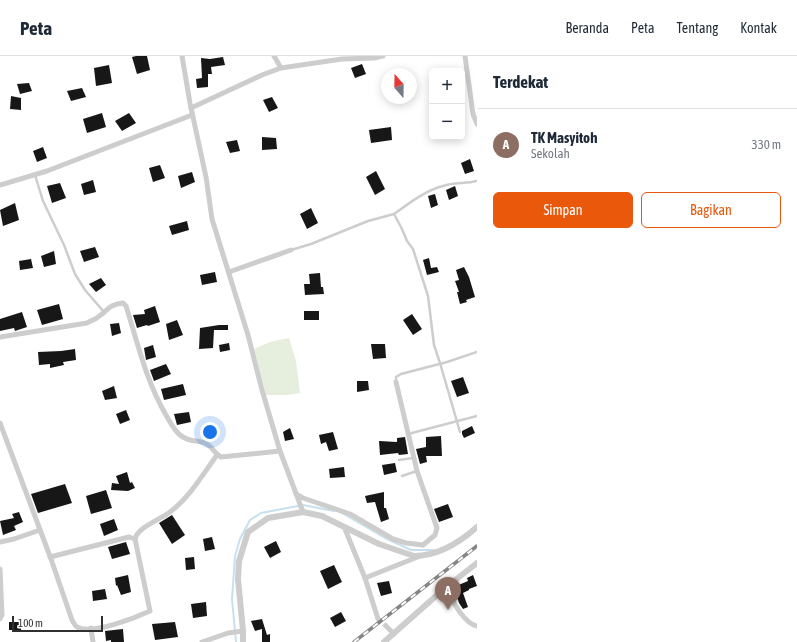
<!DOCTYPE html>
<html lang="id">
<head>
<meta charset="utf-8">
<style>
	:root { --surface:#fff; --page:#f6f6f7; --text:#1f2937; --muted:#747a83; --line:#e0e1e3; --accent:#ea580c }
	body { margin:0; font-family:"Asap Condensed",sans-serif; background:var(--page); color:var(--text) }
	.controls { position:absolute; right:12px; top:12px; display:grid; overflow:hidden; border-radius:6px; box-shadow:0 2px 10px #0003 }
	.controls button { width:36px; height:36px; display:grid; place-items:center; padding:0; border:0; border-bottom:1px solid var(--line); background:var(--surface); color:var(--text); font:20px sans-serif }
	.compass { position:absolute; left:381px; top:12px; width:36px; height:36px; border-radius:50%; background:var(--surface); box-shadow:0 2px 10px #0003; rotate:340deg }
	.scale { position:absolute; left:12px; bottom:10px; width:91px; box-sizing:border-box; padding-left:4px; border:2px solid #303030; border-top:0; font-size:11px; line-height:14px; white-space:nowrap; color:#303030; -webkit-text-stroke:3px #fff; paint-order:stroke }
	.you { position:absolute; left:210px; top:376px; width:14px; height:14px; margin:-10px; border:3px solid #fff; border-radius:50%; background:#1a73e8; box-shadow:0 0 0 6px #1a73e833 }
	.badge { display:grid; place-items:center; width:26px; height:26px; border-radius:50%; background:var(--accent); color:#fff; font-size:13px; font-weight:700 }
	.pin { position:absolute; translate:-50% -33px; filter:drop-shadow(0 1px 2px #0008) }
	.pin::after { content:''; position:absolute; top:21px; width:14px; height:12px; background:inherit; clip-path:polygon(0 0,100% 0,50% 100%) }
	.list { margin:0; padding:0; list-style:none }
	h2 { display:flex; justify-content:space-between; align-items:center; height:52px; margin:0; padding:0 16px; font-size:17px }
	h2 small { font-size:13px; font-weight:400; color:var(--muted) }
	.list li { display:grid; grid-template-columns:26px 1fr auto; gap:12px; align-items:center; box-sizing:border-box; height:72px; padding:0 16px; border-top:1px solid var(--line) }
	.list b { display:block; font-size:15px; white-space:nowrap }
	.list p { margin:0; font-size:13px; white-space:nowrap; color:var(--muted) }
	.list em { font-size:13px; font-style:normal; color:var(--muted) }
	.actions { display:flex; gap:8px; padding:12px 16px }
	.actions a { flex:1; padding:9px 0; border:1px solid var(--accent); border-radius:6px; text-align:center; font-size:14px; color:var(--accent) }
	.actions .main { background:var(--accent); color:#fff }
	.map { position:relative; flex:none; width:477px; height:586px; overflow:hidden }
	header { display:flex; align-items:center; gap:24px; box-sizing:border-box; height:56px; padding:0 20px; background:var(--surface); border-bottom:1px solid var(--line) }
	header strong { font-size:19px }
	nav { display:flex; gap:22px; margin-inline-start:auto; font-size:14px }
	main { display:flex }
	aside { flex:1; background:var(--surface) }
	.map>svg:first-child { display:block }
</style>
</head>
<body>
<header>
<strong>Peta</strong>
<nav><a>Beranda</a><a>Peta</a><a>Tentang</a><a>Kontak</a></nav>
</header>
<main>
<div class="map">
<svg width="477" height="586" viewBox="0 0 477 586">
	<rect width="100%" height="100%" fill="#fff"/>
	<path fill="#e6eedd" d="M289,282L296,305L300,337L287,339H266L254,293L270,286Z"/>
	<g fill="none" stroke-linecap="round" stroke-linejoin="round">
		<g stroke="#c7e0f0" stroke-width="2">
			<path d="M342,457L385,482L411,494H434"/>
			<path d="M236,586L232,543L235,500L240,483L250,464L261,457L303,449L334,455"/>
		</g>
	</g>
	<g fill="#171717">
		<path d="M136,0H147L150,14L137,18L132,1Z"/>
		<path d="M223,1L225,9L211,11L212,18H208V31L197,32L196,23L202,22L201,2L210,3Z"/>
		<path d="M362,8L366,18L355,22L351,12Z"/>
		<path d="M109,9L112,27L96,30L94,12Z"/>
		<path d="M29,27L32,35L20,38L17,28Z"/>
		<path d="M82,32L86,41L71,45L67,35Z"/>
		<path d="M11,40L21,42V54L10,53Z"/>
		<path d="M272,41L278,52L269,56L263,44Z"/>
		<path d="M102,57L106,71L87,77L83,63Z"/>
		<path d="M129,57L136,67L122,75L115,65Z"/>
		<path d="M391,71L392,84L371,87L369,74Z"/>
		<path d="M262,81L276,82L277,93L262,94Z"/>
		<path d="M237,84L240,95L230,97L226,86Z"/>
		<path d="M43,91L47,102L37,106L33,95Z"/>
		<path d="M470,103L474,115L465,118L461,107Z"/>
		<path d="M160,109L165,122L153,126L149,112Z"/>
		<path d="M376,115L385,133L375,139L366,121Z"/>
		<path d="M192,116L195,126L181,132L178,120Z"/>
		<path d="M93,124L96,136L84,139L81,128Z"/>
		<path d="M60,127L66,142L52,147L47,130Z"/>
		<path d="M455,130L458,140L449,144L446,134Z"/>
		<path d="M435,138L438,149L431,152L428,140Z"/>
		<path d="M15,147L19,164L3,170L0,154Z"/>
		<path d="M311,152L318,167L307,173L300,158Z"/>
		<path d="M187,165L189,174L172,179L169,170Z"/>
		<path d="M95,191L99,201L84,206L80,195Z"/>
		<path d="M54,195L56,208L44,211L41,200Z"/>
		<path d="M429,202L431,212L437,211L439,216L427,219L423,204Z"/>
		<path d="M31,203L33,212L20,214L19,205Z"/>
		<path d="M464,211L469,221L475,241L466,244L467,246L460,248L457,236H459L455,225L459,224L456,214Z"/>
		<path d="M215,216L217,226L202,229L200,219Z"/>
		<path d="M320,217L321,231H323L324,238L305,239L304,228H310L309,218Z"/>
		<path d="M101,222L106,229L96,236L89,228Z"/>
		<path d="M59,248L63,263L42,269L37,254Z"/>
		<path d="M155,250L160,266L148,270L147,269L137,272L133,259L145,258L144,254Z"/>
		<rect x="304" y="255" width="15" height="9"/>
		<path d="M22,256L27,271L15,275L14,272L0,275V263Z"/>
		<path d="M412,258L422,273L413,279L403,264Z"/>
		<path d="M177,264L183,279L169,284L166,268Z"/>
		<path d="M119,267L121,277L112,280L110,268Z"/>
		<path d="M219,269H228V274H214L213,292L199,293L200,272Z"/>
		<path d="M229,287L230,294L220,296L219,289Z"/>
		<path d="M371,288H385L386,302L373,303Z"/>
		<path d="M153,289L156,301L146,304L144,292Z"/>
		<path d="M75,293L76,304L63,306L64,309L50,312V308L39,309L38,296L61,295Z"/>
		<path d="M166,308L171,318L154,325L150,314Z"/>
		<path d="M463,321L469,337L457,341L451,325Z"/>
		<path d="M357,325H368L369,334L357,336Z"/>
		<path d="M183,328L186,339L164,344L161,333Z"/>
		<path d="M114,330L117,342L105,344L102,335Z"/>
		<path d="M126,354L130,364L120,368L116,358Z"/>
		<path d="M189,356L191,366L177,369L174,358Z"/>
		<path d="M472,370L475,377L464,382L462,378V375Z"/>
		<path d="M290,372L294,383L285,385L283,376Z"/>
		<path d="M333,376L338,393L329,395L326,386L321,388L319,379Z"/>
		<path d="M441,380L442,400H426L427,406L420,408L416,393L426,391V381Z"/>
		<path d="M405,381L408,398L399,399L398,397L380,399L379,385L397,386V382Z"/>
		<path d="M395,407L397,416L384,419L382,409Z"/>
		<path d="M344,411L345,421L330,422L329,413Z"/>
		<path d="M127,416L130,427L132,426L135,432L128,435L111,434L112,427L119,428L116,420Z"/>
		<path d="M65,428L72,447L38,457L31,438Z"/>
		<path d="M106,434L112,452L91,458L86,440Z"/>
		<path d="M384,436V452H386L389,463L381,466L375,446L367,447L365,440Z"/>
		<path d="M448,448L453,461L439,466L434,453Z"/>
		<path d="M19,456L23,466L14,470L16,474L3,479L0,465L14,462L12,458Z"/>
		<path d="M172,459L185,479L172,488L159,467Z"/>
		<path d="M114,463L118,474L104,480L100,468Z"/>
		<path d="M212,481L215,493L205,495L203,483Z"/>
		<path d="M276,485L281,496L270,502L264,491Z"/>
		<path d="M126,486L130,498L112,503L108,491Z"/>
		<path d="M194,501L195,513L186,514L185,502Z"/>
		<path d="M334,509L342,526L328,533L320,515Z"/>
		<path d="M128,519L131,536L121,539L117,529L116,530L115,522Z"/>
		<path d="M473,519L477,530L469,533V534L463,537L468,551L463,553L459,547L454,531L468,525L467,522Z"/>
		<path d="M389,525L392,537L381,540L377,527Z"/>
		<path d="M105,533L107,543L93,545L92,535Z"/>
		<path d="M206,546L207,560L193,562L191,548Z"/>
		<path d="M341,556L346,565L335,571L330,562Z"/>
		<path d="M262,563L267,579L270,578V586H262V573L255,575L251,565Z"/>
		<rect x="9" y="566" width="12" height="8"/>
		<path d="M175,566L178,581L155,584L152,568Z"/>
		<path d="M123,573L124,586H111V584L106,585L105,575Z"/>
	</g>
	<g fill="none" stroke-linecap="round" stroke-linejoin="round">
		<path stroke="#d6d6d6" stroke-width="5" stroke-dasharray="5 2.5" stroke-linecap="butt" d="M378,563L386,570"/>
		<g stroke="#cdcdcd" stroke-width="2.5">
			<path d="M35,119L43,145L64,189L75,218L85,234L104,256"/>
			<path d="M394,158C408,148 426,134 443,130C454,126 466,128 477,125"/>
			<path d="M291,194L311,188L368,165L394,158L402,173L407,185L413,193L428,240L434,289L440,307L460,376"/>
			<path d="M396,325V321L401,318L447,306L477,296"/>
			<path d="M408,378L477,360"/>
			<path d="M399,404L413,402"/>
			<path d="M402,420L417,415"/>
		</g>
		<g stroke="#cdcdcd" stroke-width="5">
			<path d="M182,0L190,47L206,121L212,163L248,279L262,334L280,395L303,456"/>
			<path d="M274,0L281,12"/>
			<path d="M465,0L473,58L477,68"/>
			<path d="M191,52L262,19L281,12L342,3L374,2L383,0"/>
			<path d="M0,129L47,115L192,59"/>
			<path d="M229,216L291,194"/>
			<path d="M0,281L87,267C90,265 95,264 98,261C109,254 107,249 123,247L126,250C138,288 146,325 166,359C170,366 173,373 180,379C188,386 196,384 205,387C212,390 214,397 221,401L280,395"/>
			<path d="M396,326L417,415L437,472L435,479L423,489"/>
			<path d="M0,367L51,503L72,564C74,567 74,569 77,571C92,579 135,562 150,555L135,483C138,471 161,463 170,456C190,441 203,418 217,399"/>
			<path d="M296,438L303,442L350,458L393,483L406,487L423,489"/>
			<path d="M345,473L365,522L378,563"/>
			<path d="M0,486L14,483L40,474"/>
			<path d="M50,501L129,481L135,483"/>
			<path d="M0,513L2,559L0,563"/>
			<path d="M365,522L420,500"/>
			<path d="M445,532C451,542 464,568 477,570"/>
			<path d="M386,570L394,578"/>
			<path d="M91,572L93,586"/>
			<path d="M202,586L228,577L243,575"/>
		</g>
		<g stroke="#cdcdcd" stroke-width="6">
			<path d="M243,586V575L238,523L239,505L248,476L268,462L303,456L322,460L379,488L414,500C438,500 459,487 477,471"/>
			<path d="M384,586L445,532L477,507"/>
		</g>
		<defs>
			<path id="rail" d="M354,586L477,490"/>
		</defs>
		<use href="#rail" stroke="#858585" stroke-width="3.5"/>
		<use href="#rail" stroke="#fff" stroke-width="2" stroke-dasharray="6" stroke-linecap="butt"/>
	</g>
</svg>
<div class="controls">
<button>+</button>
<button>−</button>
</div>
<svg class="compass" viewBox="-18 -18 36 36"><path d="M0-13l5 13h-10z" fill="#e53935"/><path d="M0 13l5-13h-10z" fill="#747a83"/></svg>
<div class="scale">100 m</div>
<div class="you"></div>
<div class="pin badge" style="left:448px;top:554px;background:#8d6e63">A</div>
</div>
<aside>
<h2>Terdekat<small></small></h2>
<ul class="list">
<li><span class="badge" style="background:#8d6e63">A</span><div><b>TK Masyitoh</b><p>Sekolah</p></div><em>330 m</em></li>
</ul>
<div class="actions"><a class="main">Simpan</a><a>Bagikan</a></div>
</aside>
</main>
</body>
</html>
